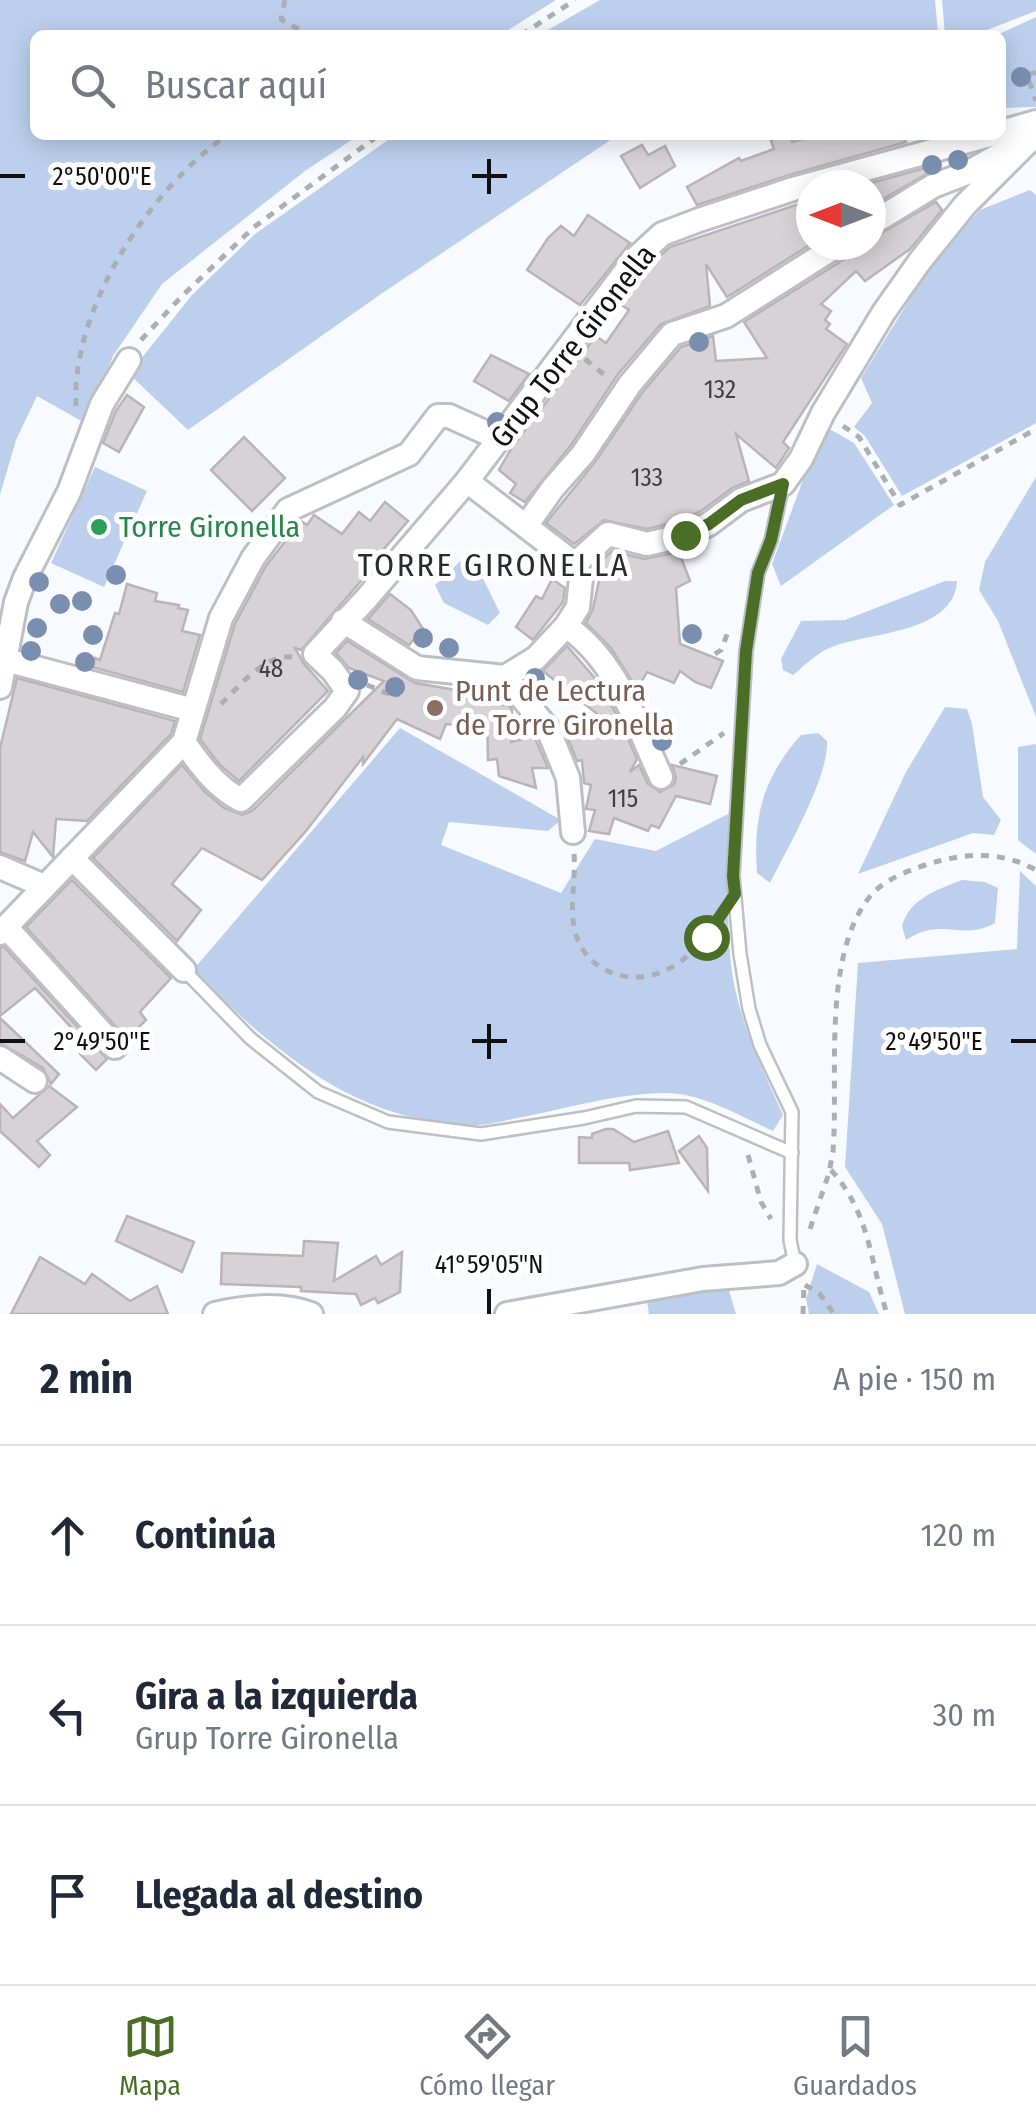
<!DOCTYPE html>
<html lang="es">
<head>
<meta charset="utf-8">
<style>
	:root { --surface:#fff; --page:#f6f6f7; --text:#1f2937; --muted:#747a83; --line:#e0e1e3; --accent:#4b6e26 }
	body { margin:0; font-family:"Fira Sans Condensed",sans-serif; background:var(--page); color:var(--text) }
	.compass { position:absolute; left:796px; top:170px; width:90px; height:90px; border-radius:50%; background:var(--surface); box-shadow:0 5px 25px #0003; rotate:270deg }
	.stop { position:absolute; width:30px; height:30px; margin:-22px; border:8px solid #4b6e26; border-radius:50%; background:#fff }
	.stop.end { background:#4b6e26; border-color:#fff; box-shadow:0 2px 10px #0008 }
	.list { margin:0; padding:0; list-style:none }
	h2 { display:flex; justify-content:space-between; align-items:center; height:130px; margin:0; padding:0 40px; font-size:42px }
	h2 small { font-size:32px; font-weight:400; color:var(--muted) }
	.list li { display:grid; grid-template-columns:65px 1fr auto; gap:30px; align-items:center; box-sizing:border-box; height:180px; padding:0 40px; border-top:2px solid var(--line) }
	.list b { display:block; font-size:38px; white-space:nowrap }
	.list p { margin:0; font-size:32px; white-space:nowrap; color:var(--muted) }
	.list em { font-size:32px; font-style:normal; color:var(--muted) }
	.icon { flex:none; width:55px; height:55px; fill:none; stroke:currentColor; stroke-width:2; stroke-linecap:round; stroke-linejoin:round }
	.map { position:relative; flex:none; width:1036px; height:1314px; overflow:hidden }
	.search { position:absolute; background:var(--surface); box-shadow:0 5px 25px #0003; left:30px; right:30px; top:30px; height:110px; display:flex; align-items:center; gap:25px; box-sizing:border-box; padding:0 35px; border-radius:15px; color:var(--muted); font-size:38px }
	.sheet { height:670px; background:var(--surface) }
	nav { display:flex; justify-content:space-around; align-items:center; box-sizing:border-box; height:140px; border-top:2px solid var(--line); background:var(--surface); font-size:28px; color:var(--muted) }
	nav a { display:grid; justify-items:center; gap:5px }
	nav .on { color:var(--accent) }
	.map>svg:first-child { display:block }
</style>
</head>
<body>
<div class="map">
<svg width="1036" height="1314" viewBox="0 0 1036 1314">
	<rect width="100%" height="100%" fill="#f7fafe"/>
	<g fill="#bcd0ee">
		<path d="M0,0H556L500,35H35V135H359L305,171L162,284L113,356L85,423L37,396L16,440L0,495Z"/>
		<path d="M600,0H935L938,35H539Z"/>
		<path d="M942,0H1036V11L974,35H945Z"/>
		<path d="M1036,17V107L1001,108V35H997Z"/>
		<path d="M395,135H618L381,294L188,430L129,374L192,295L255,234Z"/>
		<path d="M1030,190L1036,195V423L902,496L865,436L854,427L872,403L861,378L933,262L980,210Z"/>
		<path d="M828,428L854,443L894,505L781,586L772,564L803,480Z"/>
		<path d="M95,467L147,491L104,587L51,563Z"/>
		<path d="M1036,477V717L998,621L979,590L985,562Z"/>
		<path d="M470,552L500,613L488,625L444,603L435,585Z"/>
		<path d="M945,581H957C954,634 868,632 832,647C818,652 805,665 793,675L783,670L781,659L801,621L845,620Z"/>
		<path d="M945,707L967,709L972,724L983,797L1001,820L994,835L973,833L858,874L906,772Z"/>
		<path d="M400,728L561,820L548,831L449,822L441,845L561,893L595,839L656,851L730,813C730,869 724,929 734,984C743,1029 764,1073 783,1115L773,1131C740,1116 702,1093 665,1093C620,1093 567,1108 523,1117C509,1119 493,1125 478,1125C359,1126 272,1050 193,970Z"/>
		<path d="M818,733L827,741C829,777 787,849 770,883L757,873C753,816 763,778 801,735Z"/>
		<path d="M1036,744V854L1018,840V747Z"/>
		<path d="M1020,871L1036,886V1314H905L882,1224L845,1167L858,963L1017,949Z"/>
		<path d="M962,880L985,882L998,888L995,923C961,942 943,916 906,940L902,926C910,898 937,890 962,880Z"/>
		<path d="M817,1264L869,1292L879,1314H809L806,1299Z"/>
		<path d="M728,1287L736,1314H649L647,1301Z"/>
	</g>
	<g fill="#d7d2d6" stroke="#bab4b8" stroke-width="2.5">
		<path d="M782,135H790L792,142L819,135H903L906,142L789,175L697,205L687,187L739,158L741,161L774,149L771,141Z"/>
		<path d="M642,145L648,155L665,146L675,166L640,188L621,156Z"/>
		<path d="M937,165L935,169L871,206V185H864Z"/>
		<path d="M811,200V244L727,297L706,264L710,306L661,324L618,374L571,445L525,502L510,493L516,484L499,470L511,449L596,336L606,343L629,310L620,304L646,269L670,247Z"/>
		<path d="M936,202L942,210L910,249L865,281L856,271L821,304L831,311L825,320L830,324L826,329L847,344L783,442L789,448L776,468L736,434L749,481L732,488L701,511L680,521L647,529L604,520L574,544L546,523L595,462L642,393L681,347L713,336L716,361L767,358L744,322L846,258L853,245H871V239Z"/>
		<path d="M588,215L630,243L580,305L527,270L548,238L561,226L574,236Z"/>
		<path d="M491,355L529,374L509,401L474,381Z"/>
		<path d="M127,395L144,407L119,452L103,443L116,411Z"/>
		<path d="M244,437L285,478L252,511L211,470Z"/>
		<path d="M385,502L408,521L384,549L387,551L301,650L295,648L304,664L328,691L239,781L220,765L200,739L235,624L266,566L301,521L307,525L314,515L342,534L359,512L370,521Z"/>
		<path d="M612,551L644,559L679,552L690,581L676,588L680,644L723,661L711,688L695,682L680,671L674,683L647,672L637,689L611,648L586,623L593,609L601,571L599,563Z"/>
		<path d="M552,579L565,588L563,602L533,640L516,627L536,596L542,599Z"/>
		<path d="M127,584L157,593L155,601L179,605L178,608L188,610L182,631L200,635L183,692L92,667L95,658L100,660L115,613L119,614Z"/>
		<path d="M390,594L411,610L423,629L409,645L368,619Z"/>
		<path d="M347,641L415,683L462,691L463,688L497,691V705H508L512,709L511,742L534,736L548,768H532L536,788L499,776L497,759L488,760L487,720L464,726L446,724L440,739L397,719L363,764V757L306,831L262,880L202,848L172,884L201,910L177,941L93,858L182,765L205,792L224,808L242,815L252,811L384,681L349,668L336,653Z"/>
		<path d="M567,646L599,683L620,721L637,759L630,772L639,765L648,784L660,792L674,785L676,778L672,765L717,776L710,804L676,796L659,828L651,825L648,831L614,818L609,834L589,831L595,810L586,809L591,785L584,783L582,760L577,761L564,729L605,720L543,671Z"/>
		<path d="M17,678L175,721L171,734L87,821L56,819L53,857L33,832L25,861L0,852V748Z"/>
		<path d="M72,880L171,978L140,1012L146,1020L127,1039L26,927Z"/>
		<path d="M4,947L107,1059L96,1070L80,1054L88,1046L35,988L0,1016V948Z"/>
		<path d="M0,1018L59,1074L51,1084L43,1068L0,1043Z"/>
		<path d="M49,1086L77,1107L37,1141L50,1155L39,1167L0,1131V1104L13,1118Z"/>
		<path d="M606,1129H613L634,1142L668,1131L679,1163L630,1170L629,1163H579V1137L592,1138V1134Z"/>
		<path d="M699,1136L707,1148L708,1191L679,1151Z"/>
		<path d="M127,1216L194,1242L182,1272L116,1241Z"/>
		<path d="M304,1241L338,1243L334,1281L376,1256L381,1265L402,1252L400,1292L378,1303L375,1298L361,1305L356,1294L301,1291V1287L221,1284L222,1253L303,1256Z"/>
		<path d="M40,1257L85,1284L92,1274L130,1301L157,1286L168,1314H11Z"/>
	</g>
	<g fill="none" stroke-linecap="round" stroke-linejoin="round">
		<defs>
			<g id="lane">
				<path d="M783,484L771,540L758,573L746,651L733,876L740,954L749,1009L760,1045L792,1112L790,1240L795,1264"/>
				<path d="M184,970L250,1038L318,1092L388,1122L481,1134L584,1118L636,1106L686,1107L792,1153"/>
			</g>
			<g id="street">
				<path d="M1001,132L1036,122"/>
				<path d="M871,224L933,186L967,173L1013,147"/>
				<path d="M526,526L553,488L583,454L630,384L672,334L726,316L838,245"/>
				<path d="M575,564L608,534L647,544L685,535L709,524L741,500L783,484L801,459L823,413L884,312L920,261L965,205L1036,134"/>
				<path d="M343,621L417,668L505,677L536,658L566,626L578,607L581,578L575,564L467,481"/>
				<path d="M566,626C617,661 636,723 661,777"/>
				<path d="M6,660L193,710"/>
				<path d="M505,677L548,729L568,778L573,832"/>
				<path d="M0,687L16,602L25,578L69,492L102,404L129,360"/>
				<path d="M184,742C200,765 216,787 241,800L335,708L347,691L333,671L315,654L366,599L467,481L635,259L662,234L699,220L793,189L990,135"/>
				<path d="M72,858L184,970"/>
				<path d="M0,867L44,886"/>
				<path d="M6,927L115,1047"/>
				<path d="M0,933L184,742L221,618L253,558L288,510L409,454L438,416H449L500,439"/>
				<path d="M0,1058L35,1081"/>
				<path d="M215,1314C245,1307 282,1303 311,1314"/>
				<path d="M507,1314L703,1279L779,1273L795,1264"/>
			</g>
		</defs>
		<use href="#lane" stroke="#bcc0c5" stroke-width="16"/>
		<use href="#street" stroke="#bcc0c5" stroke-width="28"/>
		<g stroke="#acafb2" stroke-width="5" stroke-dasharray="8 8" stroke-linecap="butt">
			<path d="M285,0L281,19L308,35"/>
			<path d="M521,35L575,0"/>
			<path d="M1036,72L1027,75L1036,101"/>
			<path d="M141,340L182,296L254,227L379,135"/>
			<path d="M585,359L607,377"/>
			<path d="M76,406C71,309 149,190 227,135"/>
			<path d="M843,426L859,437L900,505L1036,429"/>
			<path d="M715,654L721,650L730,627"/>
			<path d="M367,685L396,697L403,686"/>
			<path d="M221,704C240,686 264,654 292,657"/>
			<path d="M680,764L724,733"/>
			<path d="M574,854C576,879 569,908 575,932C588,978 641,989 677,964C695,952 706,934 718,916"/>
			<path d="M748,1155L761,1202L771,1219"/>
			<path d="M831,1170C870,1213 870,1261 887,1314"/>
			<path d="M810,1229L829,1173L833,1151C839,1077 821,956 871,895C887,877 917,867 939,861C974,852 1005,853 1036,870"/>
			<path d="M805,1285L820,1294L834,1314"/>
			<path d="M803,1314L804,1284"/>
		</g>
		<use href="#lane" stroke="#fff" stroke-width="11"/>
		<use href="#street" stroke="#fff" stroke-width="22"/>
	</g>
	<g fill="#7a8fb0">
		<circle cx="1021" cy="77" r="10"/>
		<circle cx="958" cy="160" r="10"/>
		<circle cx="932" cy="165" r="10"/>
		<circle cx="699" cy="342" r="10"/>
		<circle cx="497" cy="422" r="10"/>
		<circle cx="415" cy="566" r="10"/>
		<circle cx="116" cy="575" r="10"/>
		<circle cx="39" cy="582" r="10"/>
		<circle cx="82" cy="601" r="10"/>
		<circle cx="60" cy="604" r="10"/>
		<circle cx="37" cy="628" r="10"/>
		<circle cx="692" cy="634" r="10"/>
		<circle cx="93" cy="635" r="10"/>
		<circle cx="423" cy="638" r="10"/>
		<circle cx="449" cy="648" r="10"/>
		<circle cx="31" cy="651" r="10"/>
		<circle cx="85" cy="662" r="10"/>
		<circle cx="535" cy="678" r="10"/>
		<circle cx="358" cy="680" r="10"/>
		<circle cx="395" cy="687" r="10"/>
		<circle cx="662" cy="741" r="10"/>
	</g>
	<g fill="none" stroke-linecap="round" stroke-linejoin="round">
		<path stroke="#4b6e26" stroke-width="12" d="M685,535L709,524L741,500L783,484L771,540L758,573L746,651L733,876L735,894L706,937"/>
	</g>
	<path fill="none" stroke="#0f1012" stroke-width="4" d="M489,159V194M0,176H25M472,176H507M489,1024V1059M0,1041H25M472,1041H507M1011,1041H1036M489,1289V1314"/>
	<circle fill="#2e9e5b" stroke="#fff" stroke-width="4" cx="99" cy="527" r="10"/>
	<circle fill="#8d6e63" stroke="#fff" stroke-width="4" cx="435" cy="708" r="10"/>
	<g text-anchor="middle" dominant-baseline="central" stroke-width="10" stroke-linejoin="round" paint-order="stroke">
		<g font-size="25" fill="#414043">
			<text x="720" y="390">132</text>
			<text x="647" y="478">133</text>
			<text x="271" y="669">48</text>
			<text x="623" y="799">115</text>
		</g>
		<g font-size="30" fill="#0f1012" stroke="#fff">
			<text transform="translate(573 346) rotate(-52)">Grup Torre Gironella</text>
		</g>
		<g font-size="30" fill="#27864d" stroke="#fff" text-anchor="start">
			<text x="119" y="527">Torre Gironella</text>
		</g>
		<g font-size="30" fill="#785e54" stroke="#fff" text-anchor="start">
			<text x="455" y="691">Punt de Lectura<tspan x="455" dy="34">de Torre Gironella</tspan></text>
		</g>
		<g font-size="32" letter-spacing="2.5" fill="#282b2f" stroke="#fff">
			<text x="494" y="565">TORRE GIRONELLA</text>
		</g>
	</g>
	<g font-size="25" text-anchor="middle" fill="#0f1012" stroke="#fff" stroke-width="10" stroke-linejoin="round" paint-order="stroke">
		<text x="102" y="185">2°50'00"E</text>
		<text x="934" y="1050">2°49'50"E</text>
		<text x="102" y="1050">2°49'50"E</text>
		<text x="489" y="1273">41°59'05"N</text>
	</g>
</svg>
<svg class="compass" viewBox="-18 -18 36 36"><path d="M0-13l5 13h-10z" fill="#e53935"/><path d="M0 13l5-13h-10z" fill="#747a83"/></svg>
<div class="stop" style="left:706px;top:937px"></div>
<div class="stop end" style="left:685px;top:535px"></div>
<div class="search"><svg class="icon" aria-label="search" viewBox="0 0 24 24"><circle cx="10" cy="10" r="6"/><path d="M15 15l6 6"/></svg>Buscar aquí</div>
</div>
<section class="sheet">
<h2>2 min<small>A pie · 150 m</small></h2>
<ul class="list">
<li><svg class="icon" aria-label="ahead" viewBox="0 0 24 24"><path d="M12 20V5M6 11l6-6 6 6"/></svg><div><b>Continúa</b></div><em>120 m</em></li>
<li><svg class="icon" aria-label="left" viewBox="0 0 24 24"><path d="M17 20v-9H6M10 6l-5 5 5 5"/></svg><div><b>Gira a la izquierda</b><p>Grup Torre Gironella</p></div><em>30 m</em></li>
<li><svg class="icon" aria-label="arrive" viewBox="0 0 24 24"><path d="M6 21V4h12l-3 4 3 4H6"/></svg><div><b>Llegada al destino</b></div></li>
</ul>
</section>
<nav>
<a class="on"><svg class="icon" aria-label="map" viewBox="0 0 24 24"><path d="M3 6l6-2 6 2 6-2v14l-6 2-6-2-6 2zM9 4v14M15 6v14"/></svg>Mapa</a>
<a><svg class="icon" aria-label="directions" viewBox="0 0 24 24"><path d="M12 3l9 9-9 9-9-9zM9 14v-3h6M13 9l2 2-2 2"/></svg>Cómo llegar</a>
<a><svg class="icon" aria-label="saved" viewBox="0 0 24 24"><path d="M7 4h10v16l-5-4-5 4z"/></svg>Guardados</a>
</nav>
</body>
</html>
